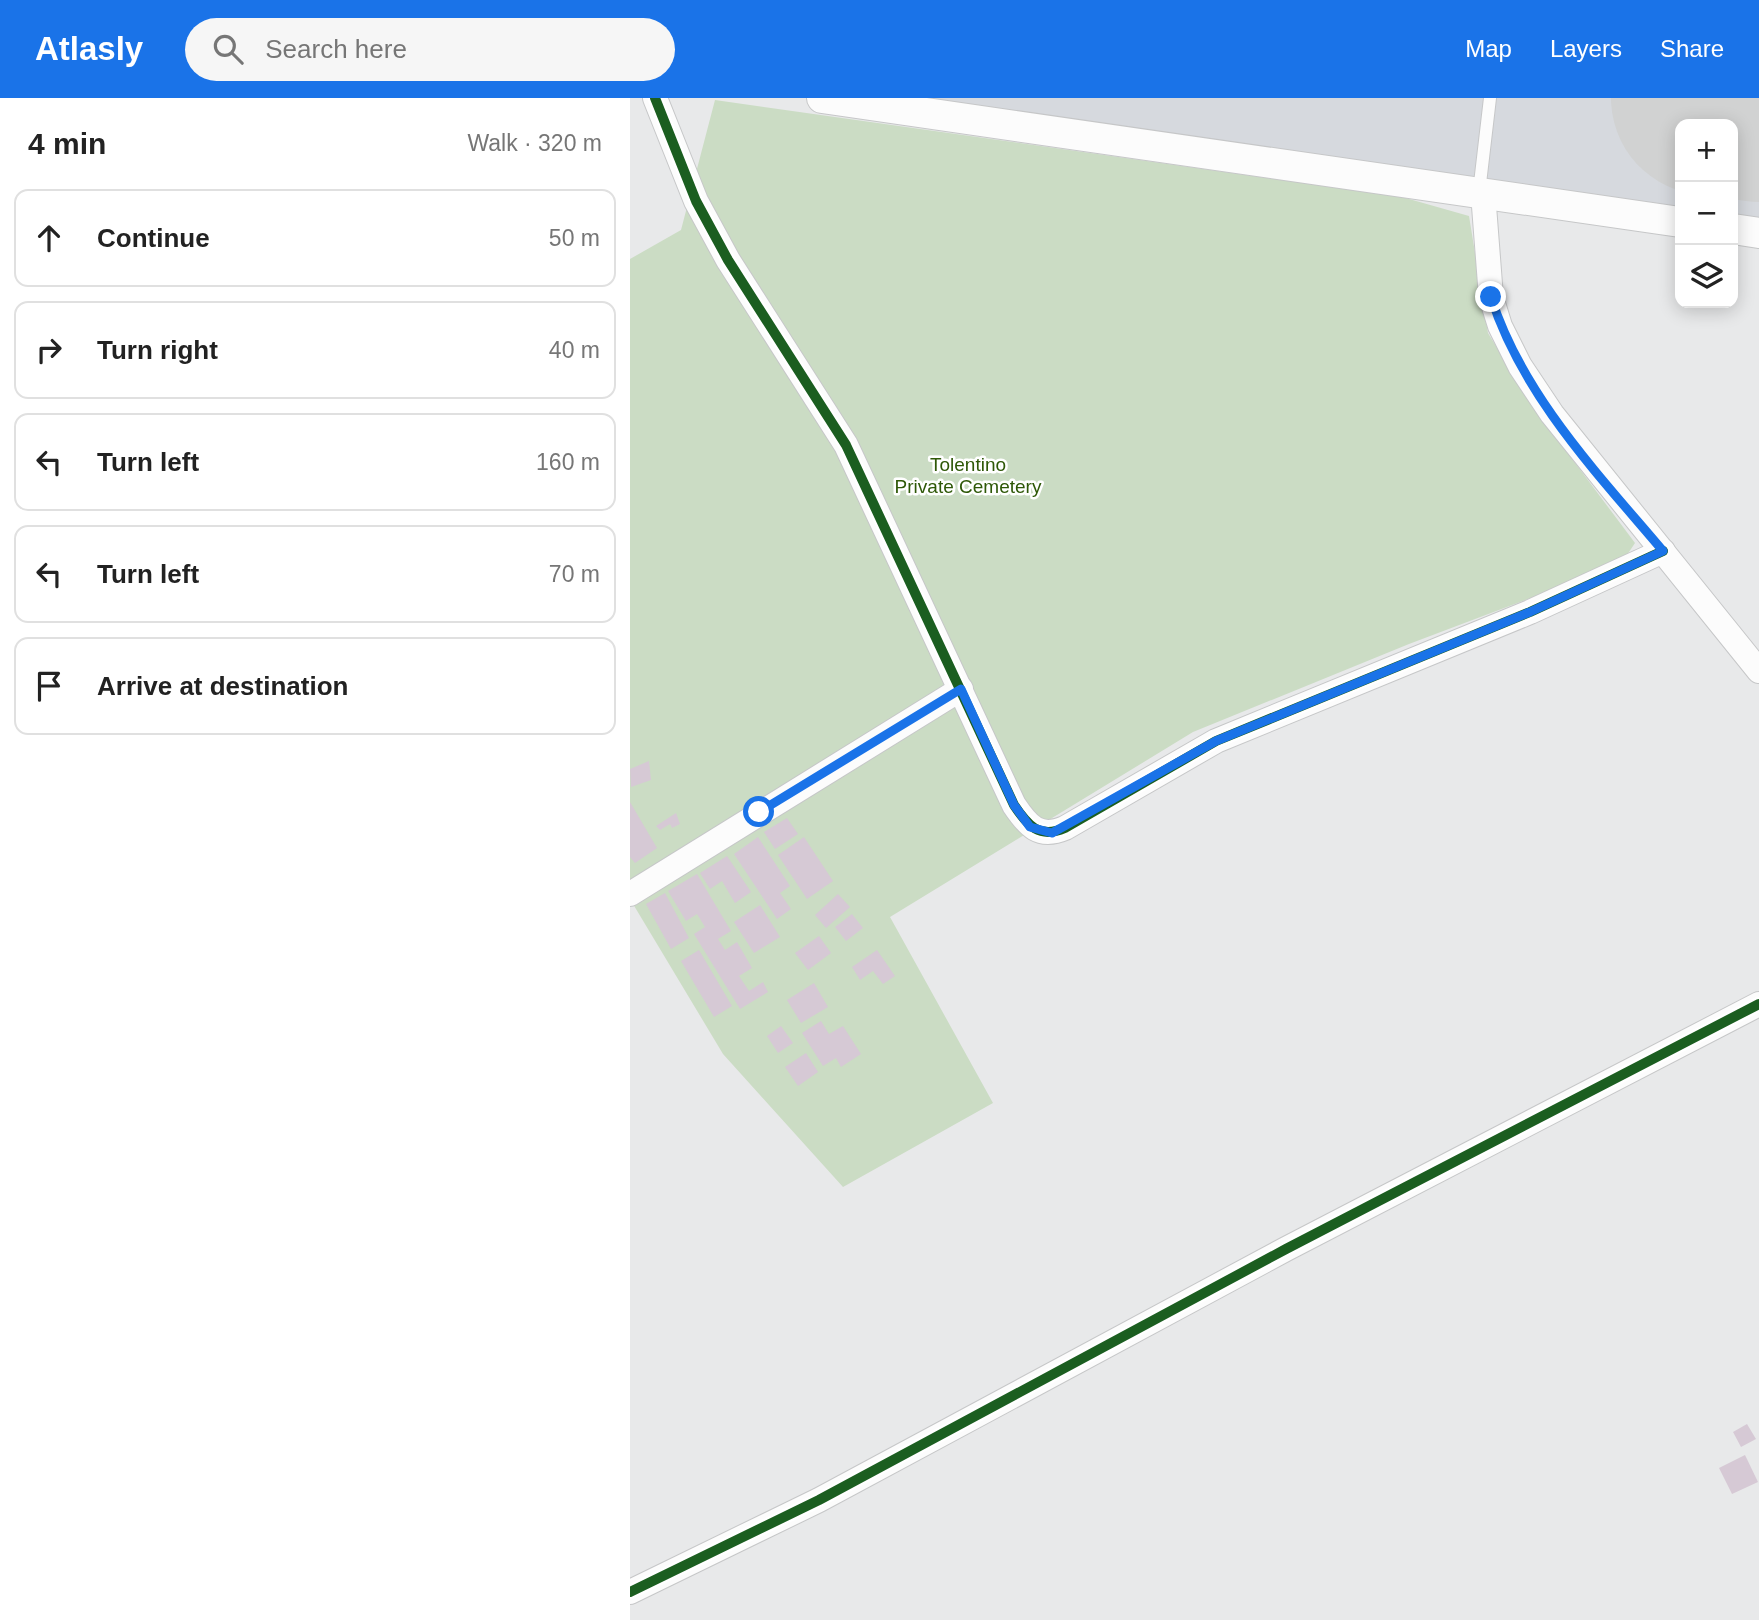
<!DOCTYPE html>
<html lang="en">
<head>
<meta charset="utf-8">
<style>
	:root { --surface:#fff; --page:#f6f6f6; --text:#222; --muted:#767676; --line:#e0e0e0; --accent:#1a73e8 }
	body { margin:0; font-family:Helvetica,sans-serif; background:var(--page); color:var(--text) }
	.controls { position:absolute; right:21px; top:21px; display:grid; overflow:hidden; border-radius:14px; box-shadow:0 4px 18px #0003 }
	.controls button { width:63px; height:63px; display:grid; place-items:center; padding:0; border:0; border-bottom:2px solid var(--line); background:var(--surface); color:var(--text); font:35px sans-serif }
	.stop { position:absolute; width:21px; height:21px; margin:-16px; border:5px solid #1a73e8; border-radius:50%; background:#fff }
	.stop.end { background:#1a73e8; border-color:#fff; box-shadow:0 2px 7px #0008 }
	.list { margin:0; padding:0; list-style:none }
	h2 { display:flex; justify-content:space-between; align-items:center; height:91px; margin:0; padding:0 28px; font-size:30px }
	h2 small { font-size:23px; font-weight:400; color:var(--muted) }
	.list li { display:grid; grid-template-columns:46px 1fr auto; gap:21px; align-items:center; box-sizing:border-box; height:98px; margin:0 14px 14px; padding:0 14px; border:2px solid var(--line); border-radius:14px }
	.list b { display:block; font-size:26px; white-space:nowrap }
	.list em { font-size:23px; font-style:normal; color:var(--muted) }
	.icon { flex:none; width:38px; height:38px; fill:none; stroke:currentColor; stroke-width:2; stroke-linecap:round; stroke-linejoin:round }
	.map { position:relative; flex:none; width:1129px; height:1522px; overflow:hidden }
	header { display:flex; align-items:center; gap:42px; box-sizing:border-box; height:98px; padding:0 35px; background:var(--accent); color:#fff }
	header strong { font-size:33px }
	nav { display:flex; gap:38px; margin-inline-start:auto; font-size:24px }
	.search { width:490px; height:63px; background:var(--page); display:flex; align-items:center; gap:18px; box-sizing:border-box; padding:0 24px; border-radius:38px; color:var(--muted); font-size:26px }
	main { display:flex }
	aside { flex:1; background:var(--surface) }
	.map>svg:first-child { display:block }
</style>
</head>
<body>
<header>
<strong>Atlasly</strong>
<div class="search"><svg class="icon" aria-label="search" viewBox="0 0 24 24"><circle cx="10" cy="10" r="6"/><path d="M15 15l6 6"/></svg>Search here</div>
<nav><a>Map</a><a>Layers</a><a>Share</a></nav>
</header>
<main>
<aside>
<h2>4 min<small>Walk · 320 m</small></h2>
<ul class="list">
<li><svg class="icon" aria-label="ahead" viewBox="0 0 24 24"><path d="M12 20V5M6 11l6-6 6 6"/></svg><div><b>Continue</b></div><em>50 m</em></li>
<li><svg class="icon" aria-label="right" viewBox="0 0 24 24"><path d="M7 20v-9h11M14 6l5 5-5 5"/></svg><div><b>Turn right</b></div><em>40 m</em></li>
<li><svg class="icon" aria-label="left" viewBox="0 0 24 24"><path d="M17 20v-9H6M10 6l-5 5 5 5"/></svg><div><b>Turn left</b></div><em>160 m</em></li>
<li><svg class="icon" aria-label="left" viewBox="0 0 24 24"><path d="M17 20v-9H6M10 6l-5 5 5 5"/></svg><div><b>Turn left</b></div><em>70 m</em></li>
<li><svg class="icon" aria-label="arrive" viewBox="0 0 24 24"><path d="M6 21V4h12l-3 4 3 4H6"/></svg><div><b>Arrive at destination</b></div></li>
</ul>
</aside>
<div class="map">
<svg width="1129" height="1522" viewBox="0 0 1129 1522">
	<rect width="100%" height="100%" fill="#e8e9ea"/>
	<path fill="#d6d9de" d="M257,0H1129V120L1103,117V26H1050V109Z"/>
	<path fill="#cbdcc4" d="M85,2L772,99L839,118L858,235L901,306L1005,445L991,466L779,546L563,634L260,819L363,1005L213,1089L93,956L0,801V161L51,132Z"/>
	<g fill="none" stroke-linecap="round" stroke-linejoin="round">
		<path stroke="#d1d2d2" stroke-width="194" d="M1078,0L1129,7"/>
	</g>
	<g fill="#d6c9d5">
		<path d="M19,663L21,682L1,689L0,671Z"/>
		<path d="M0,704L27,750L5,765L0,759Z"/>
		<path d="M46,715L50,726L42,730L40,726L30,732L26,728Z"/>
		<path d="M157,720L168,736L145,751L134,734Z"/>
		<path d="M128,739L160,788L150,795L161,811L147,821L104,756Z"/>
		<path d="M174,739L203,783L177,801L148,757Z"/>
		<path d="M97,758L121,794L105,805L92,783L80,791L70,775Z"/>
		<path d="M67,776L101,833L88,841L95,852L107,844L122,870L109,878L119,893L133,884L138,894L110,911L64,836L75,829L67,816L56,823L38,793Z"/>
		<path d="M35,795L59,840L41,851L16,806Z"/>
		<path d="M208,796L220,809L196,830L185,817Z"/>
		<path d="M130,807L150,839L124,855L104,824Z"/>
		<path d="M222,816L233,830L216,843L205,829Z"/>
		<path d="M189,838L201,855L178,872L165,855Z"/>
		<path d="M69,852L102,908L84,919L51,863Z"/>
		<path d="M247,852L265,878L253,886L243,873L230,882L222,869Z"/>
		<path d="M184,885L198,909L171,925L157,902Z"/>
		<path d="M191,923L199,936L213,928L231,956L211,969L206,960L193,968L172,935Z"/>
		<path d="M151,928L163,945L148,955L137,938Z"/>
		<path d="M176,955L188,974L168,988L155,969Z"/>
		<path d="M1117,1326L1126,1341L1111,1349L1103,1334Z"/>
		<path d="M1115,1357L1128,1384L1102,1396L1089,1370Z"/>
	</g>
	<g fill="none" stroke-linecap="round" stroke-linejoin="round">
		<defs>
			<path id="service" d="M849,94L860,0"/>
			<g id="minor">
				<path d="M25,0L66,103L98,162L216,347L384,707C398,728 409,741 435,730L586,643L900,514L1033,453"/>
				<path d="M853,95L861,199L870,228L890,268L922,316L1129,573"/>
				<path d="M0,796L331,591"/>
				<path d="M0,1494L189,1402L656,1151L1129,906"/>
			</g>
			<g id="tertiary">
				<path d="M192,0L1050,124"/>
				<path d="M1103,131L1129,135"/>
			</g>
		</defs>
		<use href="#service" stroke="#c6c7c8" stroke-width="14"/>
		<use href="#minor" stroke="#c6c7c8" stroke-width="26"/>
		<use href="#tertiary" stroke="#c6c7c8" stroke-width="32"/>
		<use href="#service" stroke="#fcfcfc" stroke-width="12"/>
		<use href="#minor" stroke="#fcfcfc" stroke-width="24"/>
		<use href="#tertiary" stroke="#fcfcfc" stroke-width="30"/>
		<defs>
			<g id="cycleway">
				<path d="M25,0L66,103L98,162L216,347L384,707C398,728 409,741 435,730L586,643L900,514L1033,453"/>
				<path d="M0,1494L189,1402L656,1151L1129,906"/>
			</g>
		</defs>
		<use href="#cycleway" stroke="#fff" stroke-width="15"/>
		<use href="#cycleway" stroke="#1b5e20" stroke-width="10"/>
	</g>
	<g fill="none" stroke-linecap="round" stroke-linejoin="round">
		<path stroke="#1a73e8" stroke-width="9" d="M129,714L331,591L384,707L400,729L422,735L586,643L900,514L1033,453C968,376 892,297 861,199"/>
	</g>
	<g text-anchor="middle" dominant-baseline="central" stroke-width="5" stroke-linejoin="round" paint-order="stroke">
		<g font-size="19" fill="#2e5807" stroke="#fff">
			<text x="338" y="366">Tolentino<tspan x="338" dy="22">Private Cemetery</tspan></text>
		</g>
	</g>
</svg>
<div class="controls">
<button>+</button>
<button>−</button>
<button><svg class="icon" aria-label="layers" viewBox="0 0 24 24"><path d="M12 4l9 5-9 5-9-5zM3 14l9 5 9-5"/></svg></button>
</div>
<div class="stop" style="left:129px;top:714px"></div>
<div class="stop end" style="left:861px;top:199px"></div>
</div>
</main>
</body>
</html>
